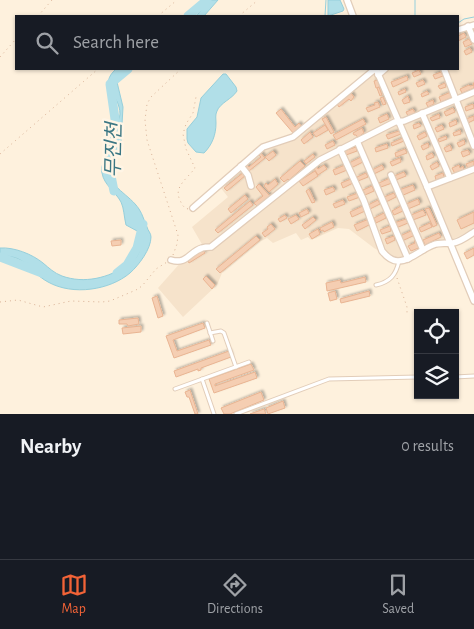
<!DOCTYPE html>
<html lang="en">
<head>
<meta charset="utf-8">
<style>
	:root { --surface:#171b24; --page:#20242c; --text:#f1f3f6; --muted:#9ea1a6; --line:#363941; --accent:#f26337 }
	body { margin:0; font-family:"Alegreya Sans","Noto Sans KR",sans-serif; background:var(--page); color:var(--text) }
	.controls { position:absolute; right:15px; bottom:15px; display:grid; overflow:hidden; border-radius:0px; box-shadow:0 1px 4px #0004 }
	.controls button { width:45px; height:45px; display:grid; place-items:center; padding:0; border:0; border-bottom:1px solid var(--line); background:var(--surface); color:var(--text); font:25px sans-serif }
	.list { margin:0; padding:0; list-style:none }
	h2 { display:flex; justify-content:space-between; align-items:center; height:65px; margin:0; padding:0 20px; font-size:21px }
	h2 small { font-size:16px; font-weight:400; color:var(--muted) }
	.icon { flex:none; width:28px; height:28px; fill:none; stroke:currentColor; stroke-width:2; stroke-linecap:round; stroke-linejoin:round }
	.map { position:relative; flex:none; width:474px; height:414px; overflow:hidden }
	.search { position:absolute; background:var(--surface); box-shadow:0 1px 4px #0004; left:15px; right:15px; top:15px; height:55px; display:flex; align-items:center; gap:12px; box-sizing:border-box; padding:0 18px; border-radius:0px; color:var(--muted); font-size:19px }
	.sheet { height:145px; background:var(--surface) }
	nav { display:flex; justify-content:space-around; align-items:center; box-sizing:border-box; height:70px; border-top:1px solid var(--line); background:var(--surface); font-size:14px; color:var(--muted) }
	nav a { display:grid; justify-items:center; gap:2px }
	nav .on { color:var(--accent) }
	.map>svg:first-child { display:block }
</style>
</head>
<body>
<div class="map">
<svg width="474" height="414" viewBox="0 0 474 414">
	<defs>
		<filter id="shadow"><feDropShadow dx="2" dy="-2" stdDeviation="1" flood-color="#0004"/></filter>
	</defs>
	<rect width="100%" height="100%" fill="#fef1dd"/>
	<path fill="#f6e3cb" d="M474,27V229L453,239L433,244L400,260L388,256L374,248L349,229L338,228L311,240L308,237L301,240L296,233L273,243L267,238L261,241L222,273L217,285L183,317L158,288L182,261L203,246L192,227L228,197L220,187L263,148L286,142L374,73L385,72L389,69H458V33Z"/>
	<g fill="#b1dfe8" stroke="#96cfdb">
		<path d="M205,0H218L204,16H196C201,12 203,6 205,0Z"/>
		<path d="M328,0H340L344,9L343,11L328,16Z"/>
		<path d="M116,69H125L119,73L117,77V82L123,107L121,142L119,152L107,169C109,187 130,195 139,209C143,215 144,221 147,227C148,231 151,233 151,237C151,249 139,265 130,273C110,290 73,296 48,282C28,271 27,255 0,256V248C14,247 32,254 43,263C49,268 54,273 62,276C84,284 109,278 127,265C132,262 136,259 138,254C141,249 141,241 141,235L139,232L126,225C124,217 124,208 121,202C115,191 104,185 102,173C100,167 104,163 105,158C107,153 106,148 108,143C112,133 119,125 120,114C120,94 97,86 116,69Z"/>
		<path d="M223,74H226L236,87L237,91C232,99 220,103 217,111C215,115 216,119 216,123C216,135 212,145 204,153L196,152L188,143L187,139V129L197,117L201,98Z"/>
	</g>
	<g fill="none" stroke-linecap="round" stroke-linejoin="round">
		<g stroke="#96cfdb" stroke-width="1">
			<path d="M415,0V16"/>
			<path d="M325,16L326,0"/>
			<path d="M458,23L464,19L474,17"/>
		</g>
		<g stroke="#b1dfe8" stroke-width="9">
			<path d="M188,16L207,0"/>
			<path d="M114,191L110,171L116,126L110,84L128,69"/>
			<path d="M0,257L42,273"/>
			<path d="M117,273L127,265L137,248L143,224"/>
		</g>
	</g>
	<g fill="#f5ceb2" stroke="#e9b492" filter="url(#shadow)">
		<path d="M464,33L466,37L458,41V36Z"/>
		<path d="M469,39L472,44L465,47L463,42Z"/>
		<path d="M470,48L472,52L466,55L464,51Z"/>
		<path d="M419,70L421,74L414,77L412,73Z"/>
		<path d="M441,72L443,76L435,79L433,75Z"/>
		<path d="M407,76L408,80L393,87L391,82Z"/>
		<path d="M378,80L380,87L376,88L374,81Z"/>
		<path d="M423,80L425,84L418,87L416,83Z"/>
		<path d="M445,83L446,87L440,89L438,86Z"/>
		<path d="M473,83H474V88L462,93L460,89L469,85L470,86L474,85Z"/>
		<path d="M379,87L382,95L380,96L377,88Z"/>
		<path d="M405,89L406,92L399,95L398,92Z"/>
		<path d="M427,91L429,94L422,97L421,94Z"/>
		<path d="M451,92L453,97L441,102L439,97Z"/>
		<path d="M351,93L354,97L351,101L349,99L339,107L337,104Z"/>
		<path d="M408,96L410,102L404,104L402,100Z"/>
		<path d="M383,97L386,104L383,105L380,98Z"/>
		<path d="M433,100L434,104L428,107L426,103Z"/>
		<path d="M378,102L380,107L368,112L366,108L375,105L374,103Z"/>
		<path d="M473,104L474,108L466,111L465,107Z"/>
		<path d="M453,108L455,112L446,116L444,112Z"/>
		<path d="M281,109L295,127L299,123L302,127L294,134L276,113Z"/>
		<path d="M413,109L415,113L408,116L406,112Z"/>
		<path d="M387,114L389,119L380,123L378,118Z"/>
		<path d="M439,114L440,118L432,121L430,118Z"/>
		<path d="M474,116V120L468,123L466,119Z"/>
		<path d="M326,117L334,132L331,134L322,119Z"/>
		<path d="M363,119L366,124L336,140L333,135Z"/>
		<path d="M456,120L457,124L450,127L449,123Z"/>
		<path d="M419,123L421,126L414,129L413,125Z"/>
		<path d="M325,125L328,130L316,137L313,133Z"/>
		<path d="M442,125L444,129L437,132L435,128Z"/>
		<path d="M362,128L364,133L361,135V136L358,138L356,135H354L353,133Z"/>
		<path d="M460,130L461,134L454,136L453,133Z"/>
		<path d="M399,131L401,134L388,139L386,135Z"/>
		<path d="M310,132L313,137L304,144L301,140Z"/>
		<path d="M425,132L427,136L419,140L417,136Z"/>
		<path d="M446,136L447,139L439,142L438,139Z"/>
		<path d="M403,138L404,141L392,146L391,143Z"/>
		<path d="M464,140L465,144L459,147L457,143Z"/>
		<path d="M333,141L335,145L327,149L325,145Z"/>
		<path d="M428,143L429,147L423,150L421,146Z"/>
		<path d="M387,144L388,148L376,152L375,148Z"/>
		<path d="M450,145L452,150L446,152L444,148Z"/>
		<path d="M356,147L357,151L346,155L344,151Z"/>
		<path d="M405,149L407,153L396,157L395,153Z"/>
		<path d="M468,150L470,154L463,157L461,152Z"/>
		<path d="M273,151L276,155L269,161L265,157Z"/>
		<path d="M260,152L265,158L249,171L245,167L247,165L249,167L261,157L258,154Z"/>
		<path d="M432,153L434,157L427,160L426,156Z"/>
		<path d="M313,154L315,157L306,164L304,161Z"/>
		<path d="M361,157L363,162L351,168L349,163Z"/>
		<path d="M400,158L401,162L392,166L390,162Z"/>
		<path d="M300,161L305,166L289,180L288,179L284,182L280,178Z"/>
		<path d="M474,161V166L468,169L466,164Z"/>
		<path d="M437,162L439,166L432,170L430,166Z"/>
		<path d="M316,165L318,169L324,165L327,169L318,175L313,167Z"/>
		<path d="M345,165L347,170L335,175L333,170Z"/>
		<path d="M382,165L384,169L374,174L372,170Z"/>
		<path d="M459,165L460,168L463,166L464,170L455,174L452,168Z"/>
		<path d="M315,171L318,176L303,186L299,181Z"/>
		<path d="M244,172L246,175L227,191L224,188Z"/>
		<path d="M404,172L406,176L396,180L394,176Z"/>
		<path d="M366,173L368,177L358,181L357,177Z"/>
		<path d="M443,173L444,177L436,180L435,176Z"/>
		<path d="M390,178L392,183L381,187L379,183Z"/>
		<path d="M275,179L278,184L269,192L264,186L266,183L268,185Z"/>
		<path d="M351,179L353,183L343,188L341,183Z"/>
		<path d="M259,184L270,196L257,206L254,203L263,196L256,187Z"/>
		<path d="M413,185L415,190L401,196L399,190Z"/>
		<path d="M372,186L374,191L365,195L363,190Z"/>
		<path d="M333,187L335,191L326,195L324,190Z"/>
		<path d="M309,189L315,202L312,203L306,191Z"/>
		<path d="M358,193L360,197L349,201L347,197Z"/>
		<path d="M394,193L396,197L386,202L384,197Z"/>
		<path d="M245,195L248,199L231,213L228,209Z"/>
		<path d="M418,199L420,204L408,209L406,204Z"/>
		<path d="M343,200L345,204L335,208L333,204Z"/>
		<path d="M378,200L380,204L370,209L368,205Z"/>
		<path d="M250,201L253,205L218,233L215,230Z"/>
		<path d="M363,206L365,211L352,217L350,212Z"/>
		<path d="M401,206L403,211L394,215L392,211Z"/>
		<path d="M429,208L437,225L433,227L425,209Z"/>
		<path d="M307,209L309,213L301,217L299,213Z"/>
		<path d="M423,210L426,215L413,220L411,215Z"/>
		<path d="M474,212V223L461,229L457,220Z"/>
		<path d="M384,213L386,218L376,223L374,218Z"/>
		<path d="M285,215L287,218L280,222L278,219Z"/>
		<path d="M296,215L299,219L291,224L288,219Z"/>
		<path d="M313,217L316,220L305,229L302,225Z"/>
		<path d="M369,219L371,224L357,231L354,225Z"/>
		<path d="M406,219L408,223L396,228L394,223Z"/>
		<path d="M332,222L334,227L324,232L323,230L321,231L320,228Z"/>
		<path d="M430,223L432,227L421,232L419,228Z"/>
		<path d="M271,224L275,229L265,237L262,233L268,229L267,227Z"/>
		<path d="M390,226L391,231L382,234L380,230Z"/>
		<path d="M318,229L320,234L312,239L309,234Z"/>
		<path d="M413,230L415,235L402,241L400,236Z"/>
		<path d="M439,233L441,237L425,245L423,240Z"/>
		<path d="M256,236L260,240L220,273L216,269Z"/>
		<path d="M394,236L395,240L387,244L385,239Z"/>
		<path d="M121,240V245L112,246L111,241Z"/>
		<path d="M418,240L421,247L411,251L408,246L415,243L414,241Z"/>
		<path d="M474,248V255L467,259L464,253Z"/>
		<path d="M202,249L205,253L189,263L187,259Z"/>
		<path d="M206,276L215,285L212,289L203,279Z"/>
		<path d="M365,277L366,282L327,291L326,283L340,280L341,283Z"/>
		<path d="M335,291L337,299L330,301L328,293Z"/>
		<path d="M369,291L370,296L341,303L340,299Z"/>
		<path d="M157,296L163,316L158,318L152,298Z"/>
		<path d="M138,318L139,324L128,326L127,324H119V320Z"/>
		<path d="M203,323L205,328L173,340L177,351L209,340L211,345L174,358L166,336Z"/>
		<path d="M141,326V332L123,334L122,328Z"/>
		<path d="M229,351L231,357L201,368V370L198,371V369L176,377L174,371Z"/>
		<path d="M251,364L254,370L215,384V386L255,372L257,378L214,393L209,379Z"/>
		<path d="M190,390L198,414H195L189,397H187L185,392Z"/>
		<path d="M261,392L264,400L230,414H224L221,408Z"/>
		<path d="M283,401L285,408L268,414L266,408Z"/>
		<path d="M264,409L266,414H250Z"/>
	</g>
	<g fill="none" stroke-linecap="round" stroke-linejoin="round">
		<defs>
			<g id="service">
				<path d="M376,285C390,282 396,275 399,261"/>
				<path d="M207,323L213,341"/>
				<path d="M210,333L221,331L224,333L236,367"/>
				<path d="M455,377L474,376"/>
				<path d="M202,379L214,414"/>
				<path d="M175,389L249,362"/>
				<path d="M236,414L329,379L418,377"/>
			</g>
			<g id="minor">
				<path d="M347,0L353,16"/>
				<path d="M468,26L474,40"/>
				<path d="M458,30L474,25"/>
				<path d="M376,69L427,187L474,301"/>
				<path d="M444,69L474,146"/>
				<path d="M378,75L385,69"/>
				<path d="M422,113L450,178"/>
				<path d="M357,141L408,259"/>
				<path d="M340,149L364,201L382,251C386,256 391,261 398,261C410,261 422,249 433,245C440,242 446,244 453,243C460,242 468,236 474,232"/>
				<path d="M241,166L248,175L251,186"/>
				<path d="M391,175L423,250"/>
				<path d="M427,187L474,169"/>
				<path d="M193,208L263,147L293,137L375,69"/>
				<path d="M171,260C187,265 189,252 202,248C205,247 208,247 211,247L320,160L395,122L404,121L474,92"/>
			</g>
		</defs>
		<use href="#service" stroke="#e2cdb9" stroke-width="5"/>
		<use href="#minor" stroke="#e2cdb9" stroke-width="8"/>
		<g stroke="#d9b196" stroke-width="1" stroke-dasharray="1 4" stroke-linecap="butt">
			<path d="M38,16L52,0"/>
			<path d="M158,16L177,0"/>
			<path d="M239,16L258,0"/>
			<path d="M0,57L16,39"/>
			<path d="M0,154L98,69"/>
			<path d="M188,209C183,207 182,205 180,200C173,187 188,178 195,168L186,149L183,134L186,124L193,113L196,97"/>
			<path d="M173,255L177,244L178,235L147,140L145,120L147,104L151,97L181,69"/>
			<path d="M397,278L407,307V316"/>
			<path d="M0,302L18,300L43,307L71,301L102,302L110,301L136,290L142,286L156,269L167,262"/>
		</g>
		<use href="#service" stroke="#fff" stroke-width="3"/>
		<use href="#minor" stroke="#fff" stroke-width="5.5"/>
	</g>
	<g text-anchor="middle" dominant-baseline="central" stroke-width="5" stroke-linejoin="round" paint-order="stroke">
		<g font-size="20" font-style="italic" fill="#3a7683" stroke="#fff5e5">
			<text transform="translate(114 150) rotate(-89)">무진천</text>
		</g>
	</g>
</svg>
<div class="controls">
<button><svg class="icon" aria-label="locate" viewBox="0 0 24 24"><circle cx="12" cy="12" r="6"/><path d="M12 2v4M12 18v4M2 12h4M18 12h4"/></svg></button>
<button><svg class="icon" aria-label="layers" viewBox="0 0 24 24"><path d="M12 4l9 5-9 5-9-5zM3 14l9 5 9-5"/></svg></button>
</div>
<div class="search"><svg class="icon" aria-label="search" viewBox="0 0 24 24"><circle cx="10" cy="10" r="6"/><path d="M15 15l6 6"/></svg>Search here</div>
</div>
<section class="sheet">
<h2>Nearby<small>0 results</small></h2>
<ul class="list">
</ul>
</section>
<nav>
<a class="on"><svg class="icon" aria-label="map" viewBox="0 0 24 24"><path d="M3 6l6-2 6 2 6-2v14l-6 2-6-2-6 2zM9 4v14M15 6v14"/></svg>Map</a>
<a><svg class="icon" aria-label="directions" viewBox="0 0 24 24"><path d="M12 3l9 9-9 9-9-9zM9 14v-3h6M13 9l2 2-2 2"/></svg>Directions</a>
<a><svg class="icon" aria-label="saved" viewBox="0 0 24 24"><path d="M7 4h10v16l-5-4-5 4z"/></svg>Saved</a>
</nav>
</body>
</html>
